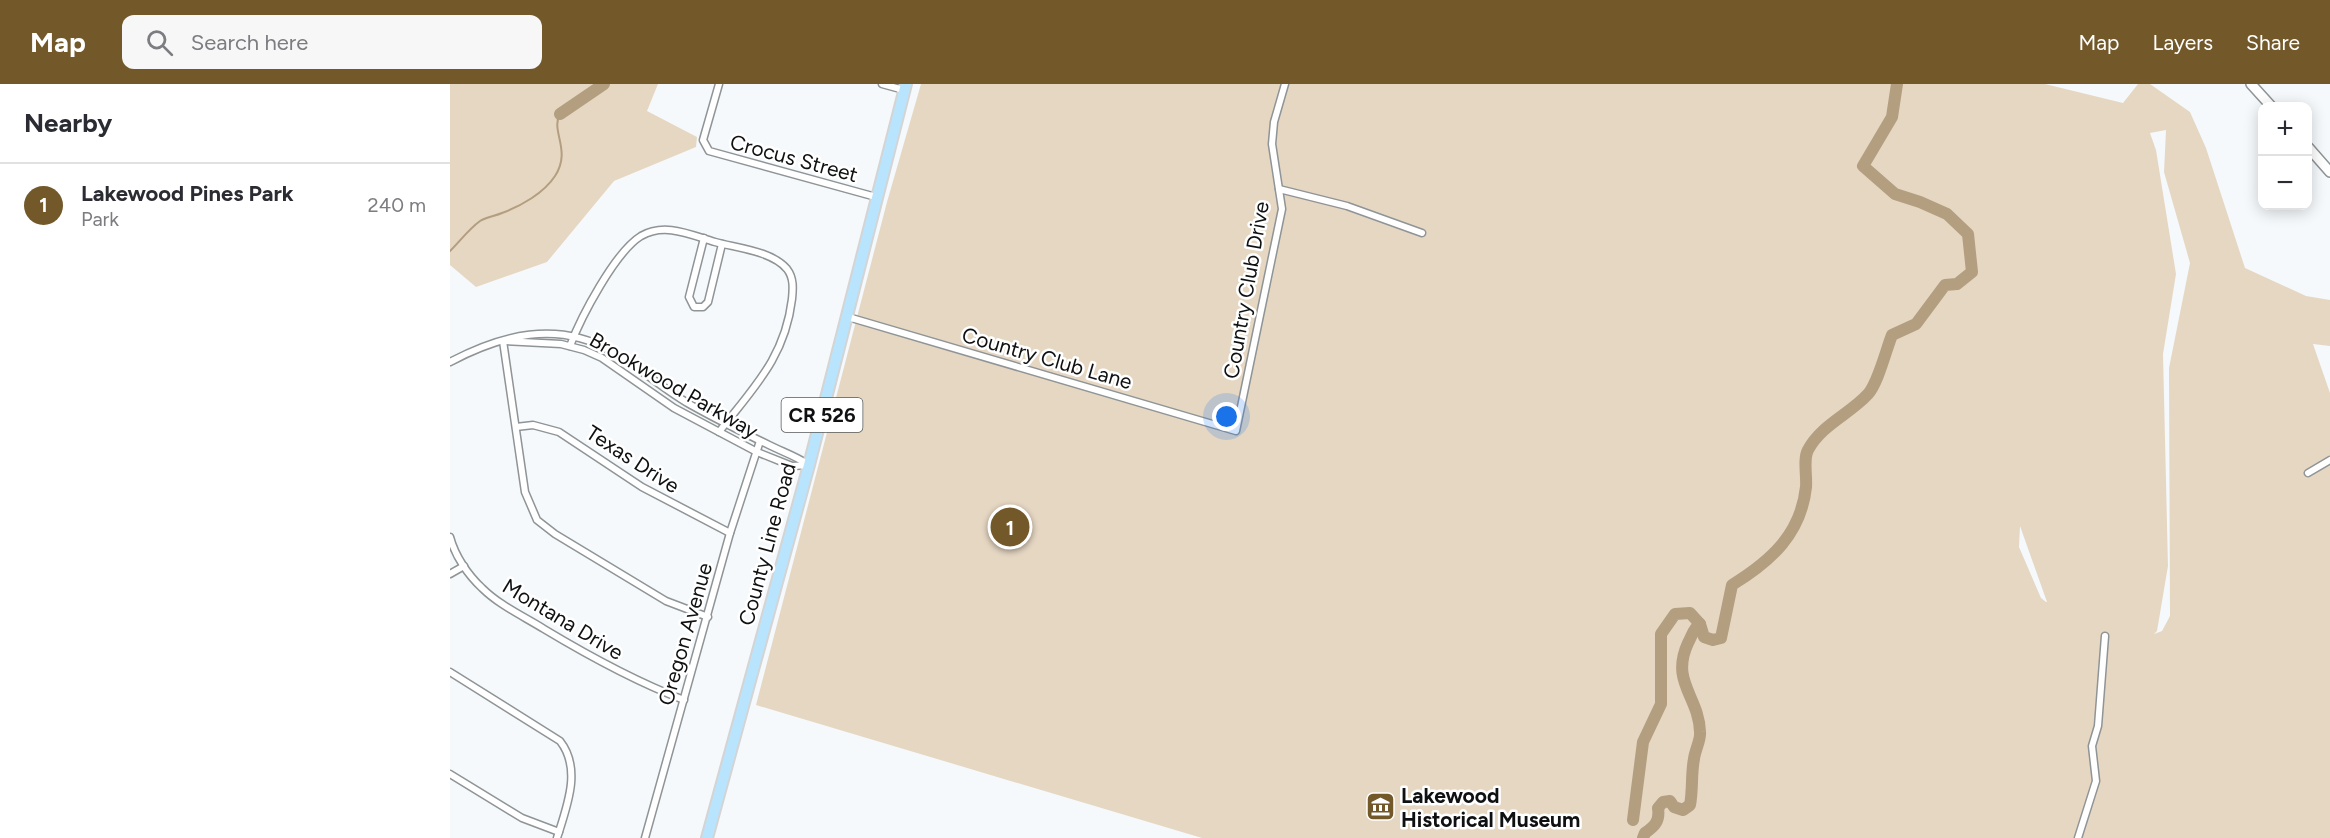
<!DOCTYPE html>
<html lang="en">
<head>
<meta charset="utf-8">
<style>
	:root { --surface:#fff; --page:#f7f7f7; --text:#2b2b33; --muted:#7c7c81; --line:#e1e1e2; --accent:#73582a }
	body { margin:0; font-family:Figtree,sans-serif; background:var(--page); color:var(--text) }
	.controls { position:absolute; right:18px; top:18px; display:grid; overflow:hidden; border-radius:12px; box-shadow:0 3px 15px #0003 }
	.controls button { width:54px; height:54px; display:grid; place-items:center; padding:0; border:0; border-bottom:2px solid var(--line); background:var(--surface); color:var(--text); font:30px sans-serif }
	.you { position:absolute; left:777px; top:333px; width:21px; height:21px; margin:-15px; border:4px solid #fff; border-radius:50%; background:#1a73e8; box-shadow:0 0 0 9px #1a73e833 }
	.badge { display:grid; place-items:center; width:39px; height:39px; border-radius:50%; background:var(--accent); color:#fff; font-size:20px; font-weight:700 }
	.pin { position:absolute; translate:-50% -50%; border:3px solid #fff; box-shadow:0 2px 6px #0006 }
	.list { margin:0; padding:0; list-style:none }
	h2 { display:flex; justify-content:space-between; align-items:center; height:78px; margin:0; padding:0 24px; font-size:26px }
	h2 small { font-size:20px; font-weight:400; color:var(--muted) }
	.list li { display:grid; grid-template-columns:39px 1fr auto; gap:18px; align-items:center; box-sizing:border-box; height:84px; padding:0 24px; border-top:2px solid var(--line) }
	.list b { display:block; font-size:22px; white-space:nowrap }
	.list p { margin:0; font-size:20px; white-space:nowrap; color:var(--muted) }
	.list em { font-size:20px; font-style:normal; color:var(--muted) }
	.icon { flex:none; width:33px; height:33px; fill:none; stroke:currentColor; stroke-width:2; stroke-linecap:round; stroke-linejoin:round }
	.map { position:relative; flex:none; width:1880px; height:754px; overflow:hidden }
	header { display:flex; align-items:center; gap:36px; box-sizing:border-box; height:84px; padding:0 30px; background:var(--accent); color:#fff }
	header strong { font-size:28px }
	nav { display:flex; gap:33px; margin-inline-start:auto; font-size:21px }
	.search { width:420px; height:54px; background:var(--page); display:flex; align-items:center; gap:15px; box-sizing:border-box; padding:0 21px; border-radius:12px; color:var(--muted); font-size:22px }
	main { display:flex }
	aside { flex:1; background:var(--surface) }
	.map>svg:first-child { display:block }
</style>
</head>
<body>
<header>
<strong>Map</strong>
<div class="search"><svg class="icon" aria-label="search" viewBox="0 0 24 24"><circle cx="10" cy="10" r="6"/><path d="M15 15l6 6"/></svg>Search here</div>
<nav><a>Map</a><a>Layers</a><a>Share</a></nav>
</header>
<main>
<aside>
<h2>Nearby<small></small></h2>
<ul class="list">
<li><span class="badge">1</span><div><b>Lakewood Pines Park</b><p>Park</p></div><em>240 m</em></li>
</ul>
</aside>
<div class="map">
<svg width="1880" height="754" viewBox="0 0 1880 754">
	<rect width="100%" height="100%" fill="#f5f9fc"/>
	<g fill="#e6d7c3" fill-rule="evenodd">
		<path d="M0,0H208L197,27L247,53L246,63L164,97L97,178L26,203L0,181Z"/>
		<path d="M471,0H1595L1673,19L1688,0H1700L1740,28L1756,64L1795,184L1856,212L1880,216V262L1863,260L1880,309V754H752L306,621L437,118ZM1716,46L1714,88L1740,179L1719,284L1720,532L1712,547L1704,550L1707,547L1718,482L1713,270L1726,190L1706,66L1700,49ZM1570,442L1597,518H1596L1591,514L1569,463Z"/>
	</g>
	<g fill="none" stroke-linecap="round" stroke-linejoin="round">
		<path stroke="#b39e80" stroke-width="2" d="M0,167C10,157 19,145 30,137C37,133 45,132 52,129C71,122 94,109 105,92C122,66 100,47 110,30"/>
		<g stroke="#b39e80" stroke-width="12">
			<path d="M110,30L154,0"/>
			<path d="M1183,736L1193,658L1211,620V550L1225,530L1240,529L1250,540L1254,553L1263,556L1271,554L1282,501C1321,477 1351,450 1356,403C1357,392 1353,375 1358,366C1371,341 1400,330 1418,310C1428,299 1436,266 1442,251L1466,240L1495,201L1507,200L1522,188L1518,150L1497,130L1470,118L1445,110L1413,82L1442,33L1447,0"/>
			<path d="M1193,754L1195,749C1205,742 1210,737 1208,724L1213,718L1220,717L1224,723L1233,726L1240,721C1243,705 1241,690 1244,675C1245,666 1251,656 1250,648C1249,612 1220,598 1238,559C1242,552 1243,545 1250,540"/>
		</g>
		<defs>
			<g id="minor">
				<path d="M269,0L253,56L259,67L426,113"/>
				<path d="M432,0L454,6"/>
				<path d="M829,105L897,122L972,149"/>
				<path d="M254,154L239,213L244,223H253L258,218L272,160"/>
				<path d="M398,233L786,347L832,125L822,60L824,38L835,0"/>
				<path d="M53,257L75,408L87,436L105,450L216,517L258,533"/>
				<path d="M54,257L111,260L134,266L152,274L224,324L307,368L342,382L359,381"/>
				<path d="M120,262C131,233 165,168 191,152C215,138 241,151 265,158C287,164 322,167 337,185C344,194 343,205 342,215C335,274 303,304 269,348"/>
				<path d="M0,278C51,251 107,236 161,267C189,283 213,305 241,321C266,335 292,348 319,361C333,368 346,372 359,381"/>
				<path d="M66,343L83,341L109,348L192,403L280,449"/>
				<path d="M1858,389L1880,376"/>
				<path d="M0,453C5,472 18,491 32,504C49,521 73,532 94,545C139,572 184,597 234,616"/>
				<path d="M0,490L14,482"/>
				<path d="M0,588L110,657C132,685 117,722 107,754"/>
				<path d="M0,690L72,734L109,748"/>
				<path d="M195,754L280,449L310,357"/>
				<path d="M1628,754L1646,697L1642,662L1648,642L1655,552"/>
			</g>
			<g id="secondary">
				<path d="M1801,0L1821,22"/>
				<path d="M1858,63L1880,88"/>
			</g>
			<path id="primary" d="M257,754L359,381L456,0"/>
		</defs>
		<use href="#minor" stroke="#8f9496" stroke-width="9"/>
		<use href="#secondary" stroke="#8f9496" stroke-width="12"/>
		<use href="#primary" stroke="#d4d4d4" stroke-width="14"/>
		<use href="#minor" stroke="#fff" stroke-width="6"/>
		<use href="#secondary" stroke="#fff" stroke-width="9"/>
		<use href="#primary" stroke="#b8e5fd" stroke-width="10"/>
	</g>
	<defs>
		<symbol id="museum-square" viewBox="-11 -11 22 22"><rect x="-9" y="-9" width="18" height="18" rx="4" fill="#73582a" stroke="#fff"/><path d="M0-6L6-3V-2H-6V-3ZM-5-1h2V3h-2ZM-1-1h2V3h-2ZM3-1h2V3H3ZM-6 4H6V6H-6Z" fill="#fff"/></symbol>
	</defs>
	<g fill-rule="evenodd">
		<use href="#museum-square" x="914" y="706" width="33" height="33"/>
	</g>
	<g text-anchor="middle" dominant-baseline="central" stroke-width="5" stroke-linejoin="round" paint-order="stroke">
		<rect fill="#fff" stroke="#575858" stroke-width="1.5" x="331.5" y="314" width="81" height="34" rx="4.5"/>
		<g font-size="20" font-weight="bold" fill="#0f1011">
			<text x="372" y="331">CR 526</text>
		</g>
		<g font-size="21" fill="#0f1011" stroke="#fff">
			<text transform="translate(344 74) rotate(15)">Crocus Street</text>
			<text transform="translate(796 206) rotate(-80)">Country Club Drive</text>
			<text transform="translate(597 274) rotate(16)">Country Club Lane</text>
			<text transform="translate(224 301) rotate(30)">Brookwood Parkway</text>
			<text transform="translate(183 375) rotate(33)">Texas Drive</text>
			<text transform="translate(317 460) rotate(-75)">County Line Road</text>
			<text transform="translate(113 535) rotate(31)">Montana Drive</text>
			<text transform="translate(235 550) rotate(-74)">Oregon Avenue</text>
		</g>
		<g font-size="21" font-weight="bold" fill="#0f1011" stroke="#fff" text-anchor="start">
			<text x="951" y="711">Lakewood<tspan x="951" dy="24">Historical Museum</tspan></text>
		</g>
	</g>
</svg>
<div class="controls">
<button>+</button>
<button>−</button>
</div>
<div class="you"></div>
<div class="pin badge" style="left:560px;top:443px">1</div>
</div>
</main>
</body>
</html>
